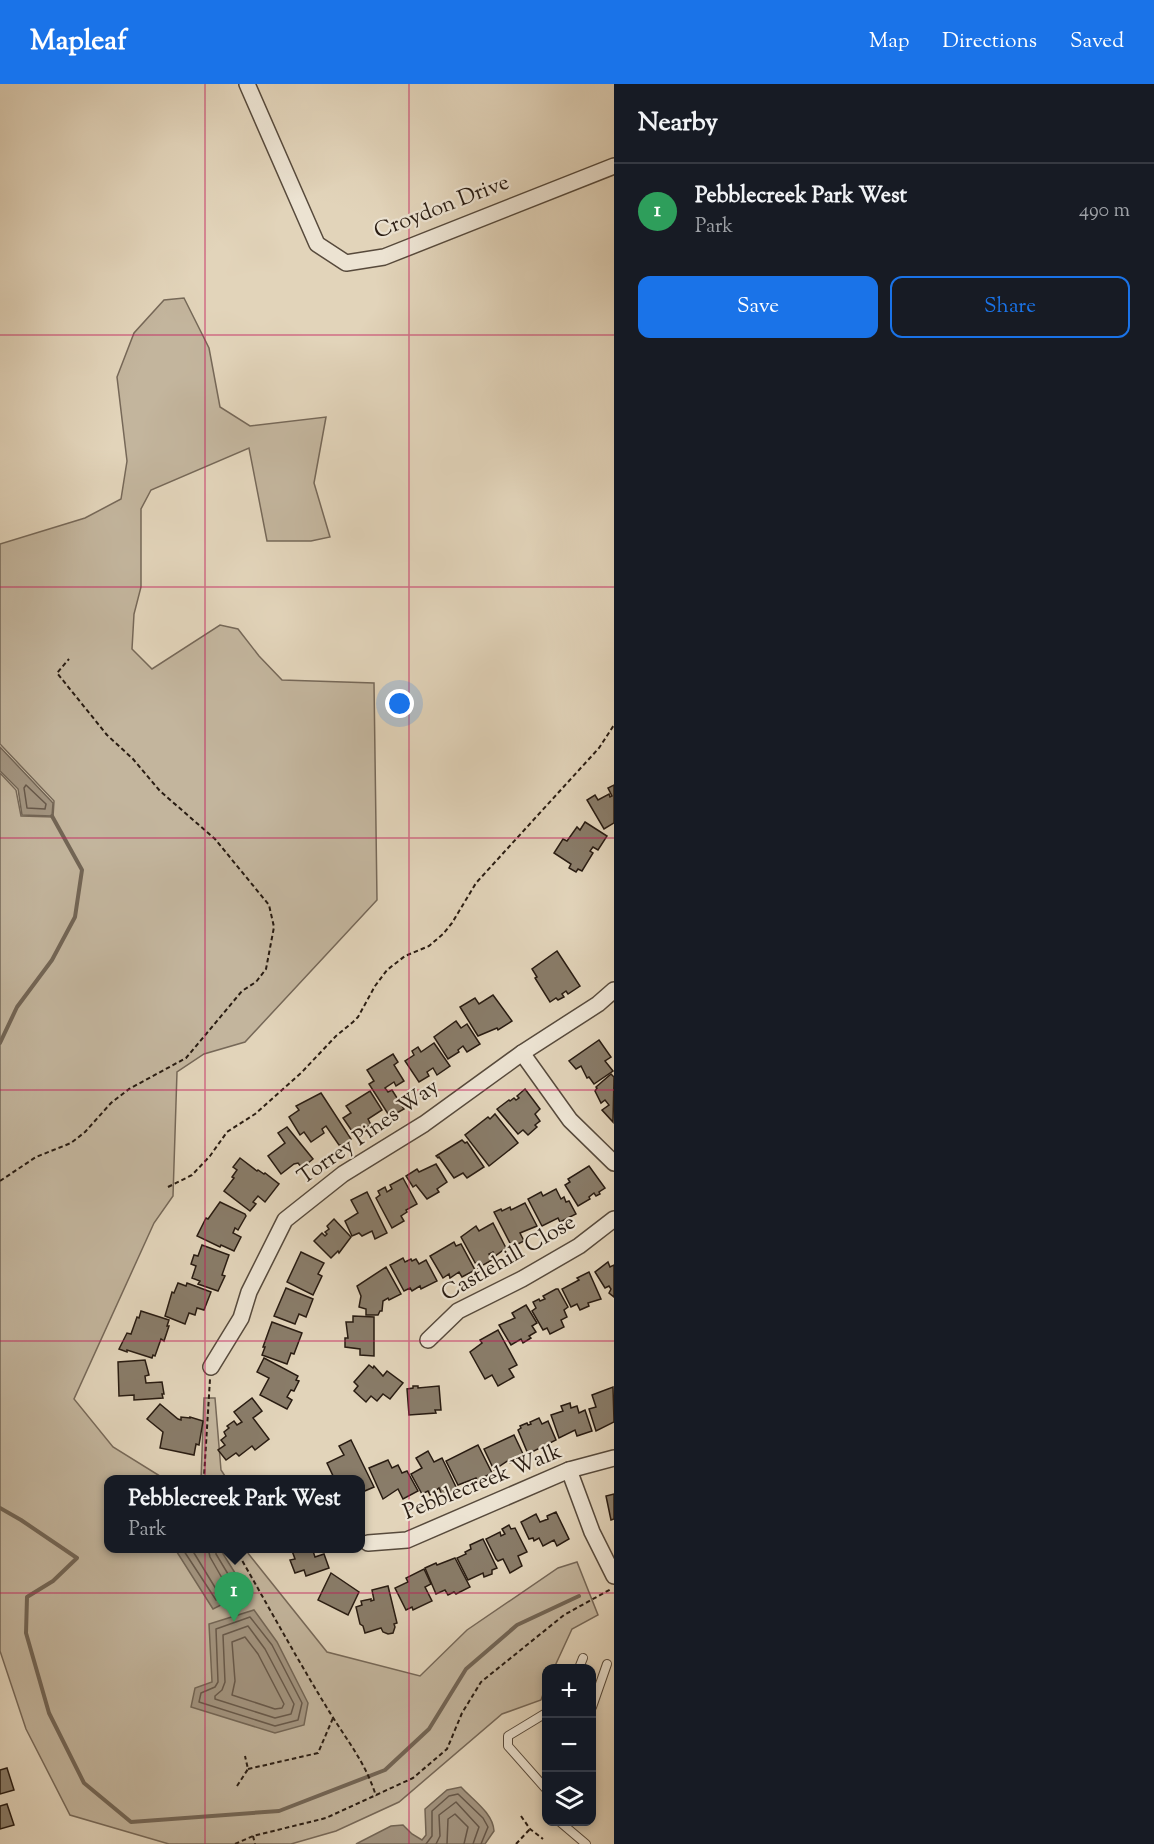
<!DOCTYPE html>
<html lang="en">
<head>
<meta charset="utf-8">
<style>
	:root { --surface:#171b24; --page:#20242c; --text:#f1f3f6; --muted:#9ea1a6; --line:#363941; --accent:#1a73e8 }
	body { margin:0; font-family:"Sorts Mill Goudy",serif; background:var(--page); color:var(--text) }
	.controls { position:absolute; right:18px; bottom:18px; display:grid; overflow:hidden; border-radius:12px; box-shadow:0 3px 9px #0003 }
	.controls button { width:54px; height:54px; display:grid; place-items:center; padding:0; border:0; border-bottom:2px solid var(--line); background:var(--surface); color:var(--text); font:30px sans-serif }
	.you { position:absolute; left:400px; top:620px; width:21px; height:21px; margin:-15px; border:4px solid #fff; border-radius:50%; background:#1a73e8; box-shadow:0 0 0 9px #1a73e833 }
	.badge { display:grid; place-items:center; width:39px; height:39px; border-radius:50%; background:var(--accent); color:#fff; font-size:20px; font-weight:700 }
	.pin { position:absolute; translate:-50% -50px; filter:drop-shadow(0 2px 3px #0008) }
	.pin::after { content:''; position:absolute; top:32px; width:21px; height:18px; background:inherit; clip-path:polygon(0 0,100% 0,50% 100%) }
	.popup { position:absolute; left:104px; top:1391px; width:261px; height:78px; box-sizing:border-box; display:grid; place-content:center; border-radius:12px; background:var(--surface); filter:drop-shadow(0 2px 4px #0005); font-size:20px; white-space:nowrap; color:var(--muted) }
	.popup b { font-size:22px; color:var(--text) }
	.popup::after { content:''; position:absolute; left:50%; top:100%; margin-left:-12px; border:12px solid transparent; border-top-color:var(--surface) }
	.list { margin:0; padding:0; list-style:none }
	h2 { display:flex; justify-content:space-between; align-items:center; height:78px; margin:0; padding:0 24px; font-size:26px }
	h2 small { font-size:20px; font-weight:400; color:var(--muted) }
	.list li { display:grid; grid-template-columns:39px 1fr auto; gap:18px; align-items:center; box-sizing:border-box; height:96px; padding:0 24px; border-top:2px solid var(--line) }
	.list b { display:block; font-size:22px; white-space:nowrap }
	.list p { margin:0; font-size:20px; white-space:nowrap; color:var(--muted) }
	.list em { font-size:20px; font-style:normal; color:var(--muted) }
	.actions { display:flex; gap:12px; padding:18px 24px }
	.actions a { flex:1; padding:14px 0; border:2px solid var(--accent); border-radius:12px; text-align:center; font-size:21px; color:var(--accent) }
	.actions .main { background:var(--accent); color:#fff }
	.icon { flex:none; width:33px; height:33px; fill:none; stroke:currentColor; stroke-width:2; stroke-linecap:round; stroke-linejoin:round }
	.map { position:relative; flex:none; width:614px; height:1760px; overflow:hidden }
	header { display:flex; align-items:center; gap:36px; box-sizing:border-box; height:84px; padding:0 30px; background:var(--accent); color:#fff }
	header strong { font-size:28px }
	nav { display:flex; gap:33px; margin-inline-start:auto; font-size:21px }
	main { display:flex }
	aside { flex:1; background:var(--surface) }
	.map>svg:first-child { display:block }
</style>
</head>
<body>
<header>
<strong>Mapleaf</strong>
<nav><a>Map</a><a>Directions</a><a>Saved</a></nav>
</header>
<main>
<div class="map">
<svg width="614" height="1760" viewBox="0 0 614 1760">
	<rect width="100%" height="100%" fill="#e2d4ba"/>
	<filter id="stains"><feTurbulence type="fractalNoise" baseFrequency=".00333" numOctaves="4"/><feColorMatrix values="0 0 0 0 .2 0 0 0 0 .09 0 0 0 0 .02 0 0 0 .5 -.17"/></filter>
	<radialGradient id="worn" r=".72"><stop offset=".6" stop-color="#630" stop-opacity="0"/><stop offset="1" stop-color="#630" stop-opacity=".3"/></radialGradient>
	<g fill="#c3b59d" stroke="#766858" stroke-width="1.5">
		<path d="M184,214L209,264L220,323L250,342L326,333L314,399L330,453L311,457H267L249,364L151,406L141,425V503L134,530L132,565L152,585L220,541L238,545L259,572L282,596L374,599L377,816L245,958L204,970L177,988L173,1112L154,1139L74,1315L113,1363L163,1394L171,1395L108,1396V1464L246,1465L247,1468L327,1568L420,1592L467,1546L558,1484L577,1478L598,1531L572,1545L554,1584H546V1602L541,1616L502,1630L399,1718L336,1747L291,1760H169L70,1731L26,1645L0,1567V689L16,706L21,732L53,733L54,717L0,660V460L85,434L121,415L127,377L117,293L134,249L164,216Z"/>
		<path d="M204,1314H215L221,1386L227,1395L201,1396Z"/>
	</g>
	<g fill="#a39581" stroke="#726555" stroke-width="1.5">
		<path d="M0,663L53,719L52,732L22,731L18,705L0,687Z"/>
		<path d="M175,1465H220L247,1508L213,1525Z"/>
		<path d="M254,1526L277,1558L308,1619L304,1641L275,1649L191,1623L195,1604L212,1598L209,1540Z"/>
		<path d="M461,1703C473,1716 493,1729 494,1747L485,1760H356L391,1742L403,1741L412,1750L422,1756L426,1751L425,1725L447,1706Z"/>
	</g>
	<g fill="none" stroke-linecap="round" stroke-linejoin="round">
		<g stroke="#66584a" stroke-width="1.5">
			<path d="M26,701L46,720L45,725L27,724L24,704Z"/>
			<path d="M182,1464L216,1516L237,1505L216,1470V1464"/>
			<path d="M191,1464L216,1505L220,1507L226,1504V1501L210,1473L208,1464"/>
			<path d="M250,1533L272,1561L302,1619L298,1636L275,1642L199,1618L201,1609L215,1603L218,1598L216,1545Z"/>
			<path d="M248,1542L265,1565L294,1620L291,1630L275,1634L215,1615V1612L222,1606L225,1598L223,1551Z"/>
			<path d="M245,1553L258,1570L284,1620L282,1624L275,1625L232,1611L235,1597L232,1558Z"/>
			<path d="M426,1760L432,1752V1727L449,1712L458,1710L483,1734L488,1743L481,1760"/>
			<path d="M436,1760L440,1752L439,1731L456,1718L479,1743L473,1760"/>
			<path d="M447,1760L448,1735L455,1730L468,1743L464,1760"/>
		</g>
		<g stroke="#726555" stroke-width="4">
			<path d="M0,959L17,923L52,876L75,833L82,786L52,732"/>
			<path d="M0,1424L21,1436L77,1474L53,1497L27,1513L26,1549L49,1629L84,1699L131,1738L279,1727L385,1686L429,1645L466,1585L517,1541L579,1512"/>
		</g>
	</g>
	<g fill="#897c69" stroke="#291c12" stroke-width="1.5">
		<path d="M614,701V739L604,745L587,716L595,711L598,716L609,710L610,713L612,712L608,704Z"/>
		<path d="M585,738L607,752L598,766L593,763L590,767L593,769L582,787L578,785L576,788L569,784L571,780L554,769L563,755L567,757L577,743L580,746Z"/>
		<path d="M557,867L580,902L568,910L566,907L562,910L564,913L558,916L556,914L550,918L535,894L537,893L532,885Z"/>
		<path d="M493,911L512,937L498,946L497,944L478,952L460,923L475,914L479,920Z"/>
		<path d="M456,937L461,944L467,940L480,960L467,968L463,962L458,966L459,968L448,975L434,953Z"/>
		<path d="M599,956L611,973L605,977L613,987L594,1000L589,993L587,994L581,982L576,985L569,977Z"/>
		<path d="M434,959L450,982L437,991L433,984L427,988L429,992L419,998L405,977L414,971L412,967L418,963L421,968Z"/>
		<path d="M393,970L398,978L394,981L404,997L396,1002L394,998L385,1004L388,1008L392,1006L404,1025L390,1033L369,1000L374,997L367,986Z"/>
		<path d="M611,990L614,993L613,1038L602,1026L609,1021L605,1016L601,1019L595,1007L597,1004L596,1003Z"/>
		<path d="M525,1005L540,1025L535,1030L540,1037L535,1041L537,1043L528,1051L523,1046L518,1050L497,1025L509,1016L510,1017L514,1014L516,1016L519,1014L517,1012Z"/>
		<path d="M370,1007L382,1026L368,1035L371,1041L354,1050L343,1034L351,1029L346,1022Z"/>
		<path d="M321,1009L351,1055L342,1061H339L326,1042L322,1045L324,1049L311,1058L304,1048L300,1051L289,1033L299,1026L296,1022Z"/>
		<path d="M495,1030L518,1059L489,1082L465,1051L488,1033L490,1035Z"/>
		<path d="M287,1043L313,1075L302,1084L298,1079L294,1080L281,1090L268,1072L285,1059L278,1049Z"/>
		<path d="M462,1056L465,1059L467,1058L484,1083L467,1094L463,1089L454,1094L439,1073L438,1074L436,1072Z"/>
		<path d="M240,1074L257,1087L258,1086L264,1090L265,1089L279,1100L265,1118L258,1112L253,1118L256,1120L250,1127L224,1107L234,1094L232,1093L237,1086L233,1083Z"/>
		<path d="M436,1080L447,1098L437,1105L439,1108L427,1115L416,1101L413,1103L406,1092L417,1085L419,1088Z"/>
		<path d="M589,1082L605,1104L599,1108L600,1110L596,1112L594,1109L589,1113L590,1115L578,1122L565,1101L570,1098L568,1095Z"/>
		<path d="M403,1094L417,1120L406,1126L407,1128L401,1132L404,1137L392,1144L376,1114L380,1111L378,1107L385,1103L387,1108L392,1105L390,1101Z"/>
		<path d="M556,1105L561,1115L564,1113L566,1118L569,1117L576,1130L560,1138L558,1134L542,1142L528,1115L541,1108L543,1112Z"/>
		<path d="M367,1108L387,1149L375,1155L372,1147L362,1152L359,1149L352,1152L345,1137L358,1129L351,1116Z"/>
		<path d="M220,1118L245,1130L246,1132L238,1146L235,1144L233,1149L241,1153L234,1167L221,1161L220,1163L197,1152L206,1134L208,1135Z"/>
		<path d="M525,1119L537,1142L520,1149L524,1157L512,1163L494,1128L501,1125L502,1127L510,1123L511,1126Z"/>
		<path d="M334,1135L351,1153L339,1169L338,1167L331,1174L314,1157L322,1149L325,1152L327,1150L325,1148L329,1145L327,1142Z"/>
		<path d="M493,1139L506,1164L495,1172L493,1168L489,1170L492,1176L478,1184L461,1153L476,1142L479,1147Z"/>
		<path d="M454,1158L456,1162L461,1160L475,1186L462,1193L459,1188L450,1194L449,1190L443,1194L430,1172Z"/>
		<path d="M202,1161L229,1171L222,1191L225,1192L218,1207L198,1200L200,1197L192,1194L196,1182L191,1180L194,1171L198,1172Z"/>
		<path d="M301,1168L324,1179L318,1190L322,1192L313,1211L287,1198Z"/>
		<path d="M403,1174L405,1178L411,1175L412,1177L416,1175L419,1180L426,1176L437,1197L421,1205L420,1202L412,1207L410,1204L404,1207L390,1181Z"/>
		<path d="M608,1178L610,1183L614,1181V1213L609,1209L611,1205L609,1202L605,1204L595,1188Z"/>
		<path d="M386,1183L401,1210L389,1216L388,1214L383,1217L382,1227H380L378,1231H366V1225L359,1223L361,1212L357,1202Z"/>
		<path d="M589,1188L601,1215L588,1219L589,1222L580,1226L577,1220L571,1223L562,1205L579,1196L577,1194Z"/>
		<path d="M178,1199L186,1202L187,1199L211,1208L204,1226L197,1224L195,1231L189,1229L185,1240L165,1232L172,1208L174,1209Z"/>
		<path d="M286,1204L313,1215L306,1233L299,1230L295,1240L274,1232Z"/>
		<path d="M556,1205H558L568,1223L564,1226L567,1233L561,1236L564,1243L550,1250L547,1244L543,1246L532,1227L536,1224L533,1218L539,1215L540,1217L545,1215L543,1212Z"/>
		<path d="M526,1221L537,1239L532,1242L536,1248L529,1252L531,1254L523,1259L521,1255L511,1261L499,1241L515,1234L512,1229Z"/>
		<path d="M141,1227L169,1236L167,1242H169L164,1257L161,1255L155,1272L153,1271L152,1274L127,1266V1268L119,1265L127,1249L131,1250L137,1233L139,1234Z"/>
		<path d="M353,1232L374,1233V1272L360,1271V1265L345,1263V1254H348L346,1238H353Z"/>
		<path d="M272,1238L302,1249L294,1270L291,1269L287,1280L262,1271L265,1263H263Z"/>
		<path d="M498,1246L517,1281L509,1285L514,1293L498,1302L492,1291L485,1295L470,1268L482,1259L480,1256Z"/>
		<path d="M264,1274L298,1292L296,1296L299,1297L294,1307L291,1306L287,1313L292,1316L287,1325L260,1311L269,1294L257,1288Z"/>
		<path d="M145,1276L149,1291L145,1292L146,1299L162,1298L164,1310H162L163,1314L134,1316V1311L119,1312L118,1278Z"/>
		<path d="M369,1281L373,1284L374,1282L383,1292L387,1287L403,1299L390,1315L383,1310L377,1317L371,1312L366,1318L354,1307L358,1302L354,1298Z"/>
		<path d="M413,1302H418V1304L439,1302L441,1326H435L436,1329L409,1331L407,1305L413,1304Z"/>
		<path d="M613,1303L614,1338L596,1347L589,1325L596,1323L592,1311Z"/>
		<path d="M252,1314L262,1327L253,1334L269,1355L255,1366L252,1362L239,1372L236,1369L226,1376L218,1366L225,1361L221,1356L226,1352L224,1348L229,1344L227,1342L234,1337L237,1341L242,1338L234,1328Z"/>
		<path d="M570,1319L571,1324L577,1322L579,1329L585,1326L592,1347L577,1352L575,1346L559,1354L551,1331L563,1327L561,1322Z"/>
		<path d="M160,1320L178,1335L181,1336V1333L190,1334V1333L203,1337L199,1361L196,1360L194,1371L160,1364L163,1348L147,1335Z"/>
		<path d="M539,1334L542,1340L548,1337L556,1356L528,1370L518,1346L521,1344L520,1342L527,1339L528,1341L531,1340L530,1338Z"/>
		<path d="M514,1351L523,1370L515,1375L516,1376L510,1379L509,1376L494,1386L484,1365Z"/>
		<path d="M351,1356L374,1403L360,1409V1396H335L327,1379L344,1371L339,1362Z"/>
		<path d="M478,1361L492,1389L477,1397L476,1394L458,1401L446,1377Z"/>
		<path d="M428,1367L434,1378L442,1374L457,1405L442,1411L439,1404L430,1411L428,1407L422,1410L411,1390L422,1384L416,1374Z"/>
		<path d="M388,1376L392,1384L398,1381L402,1389L407,1387L418,1407L403,1415L398,1405L383,1415L369,1384Z"/>
		<path d="M614,1410V1435L611,1436L606,1412Z"/>
		<path d="M556,1428L569,1455L557,1462L554,1456L543,1462L539,1454L534,1457L533,1454L529,1455L521,1438L536,1430L540,1438L548,1435L547,1432Z"/>
		<path d="M509,1441L511,1445L515,1444L527,1468L518,1472L522,1482L510,1489L503,1475L498,1477L496,1475L486,1455L500,1448L501,1452L505,1450L502,1445Z"/>
		<path d="M483,1455L497,1484L492,1486V1490L484,1493L483,1489L468,1496L457,1474L466,1470L465,1468L471,1465L470,1461Z"/>
		<path d="M291,1464H312L315,1473L324,1470L329,1484L306,1492L304,1486L295,1489L290,1476L295,1475Z"/>
		<path d="M455,1474L470,1503L456,1510L454,1508L448,1511L445,1506L436,1510L425,1484L436,1479L437,1481Z"/>
		<path d="M424,1485L431,1500L425,1503L432,1517L413,1526L412,1523L406,1526L395,1504L408,1498L406,1494Z"/>
		<path d="M331,1489L359,1508L348,1531L318,1516Z"/>
		<path d="M388,1502L397,1539L394,1540L395,1543L393,1549L388,1550L383,1548L381,1544L365,1549L363,1542L360,1540L356,1523L362,1521L361,1517L371,1515V1517L374,1516L372,1506Z"/>
		<path d="M7,1684L14,1706L0,1710V1686Z"/>
		<path d="M7,1720L14,1741L0,1745V1722Z"/>
	</g>
	<g fill="none" stroke-linecap="round" stroke-linejoin="round">
		<defs>
			<g id="lane">
				<path d="M579,1584L583,1574"/>
				<path d="M592,1623L607,1580"/>
				<path d="M546,1629L508,1652V1662L546,1705"/>
				<path d="M560,1738L586,1760"/>
			</g>
			<g id="street">
				<path d="M247,0L317,160L346,179L384,173L614,82"/>
				<path d="M522,969L570,1036L614,1079"/>
				<path d="M428,1256L458,1227L522,1195L579,1162L614,1135"/>
				<path d="M211,1283L241,1234L249,1208L285,1136L343,1090L424,1040L522,969L598,920L614,906"/>
				<path d="M569,1386L592,1448L614,1492"/>
				<path d="M368,1459L407,1456L569,1386L614,1374"/>
			</g>
		</defs>
		<use href="#lane" stroke="#574a3c" stroke-width="10"/>
		<use href="#street" stroke="#574a3c" stroke-width="18"/>
		<g stroke="#291c12" stroke-width="2" stroke-dasharray="4.5 3" stroke-linecap="butt">
			<path d="M0,1097L36,1073L71,1059L85,1048L111,1019L129,1005L186,974L242,907L256,898L266,885L274,843L269,821L215,755L160,707L133,675L107,651L57,589L69,575"/>
			<path d="M168,1103L192,1091L210,1072L227,1048L255,1030L302,988L336,952L353,938L358,933L375,902L387,886L405,872L429,862L443,850L452,839L476,799L599,664L614,641"/>
			<path d="M207,1396L204,1393L210,1295"/>
			<path d="M235,1464C267,1520 298,1577 332,1632C349,1659 366,1680 376,1712"/>
			<path d="M248,1685L318,1669L333,1634"/>
			<path d="M237,1702L248,1685L245,1672"/>
			<path d="M521,1732L530,1745L543,1755"/>
			<path d="M253,1752L255,1760"/>
			<path d="M235,1760L253,1752L326,1734L413,1694L447,1665L462,1629L481,1598L564,1531L611,1505"/>
			<path d="M516,1760L530,1745"/>
		</g>
		<use href="#lane" stroke="#ece3d2" stroke-width="8"/>
		<use href="#street" stroke="#ece3d2" stroke-width="15"/>
	</g>
	<path fill="none" stroke="#c2185b" stroke-width="1.5" stroke-opacity="0.55" d="M205,0V1760M409,0V1760M0,251H614M0,503H614M0,754H614M0,1006H614M0,1257H614M0,1509H614"/>
	<g text-anchor="middle" dominant-baseline="central" stroke-width="4.5" stroke-linejoin="round" paint-order="stroke">
		<g font-size="22" fill="#291c12" stroke="#ece3d2">
			<text transform="translate(442 124) rotate(-21)">Croydon Drive</text>
			<text transform="translate(369 1049) rotate(-35)">Torrey Pines Way</text>
			<text transform="translate(509 1175) rotate(-30)">Castlehill Close</text>
			<text transform="translate(483 1399) rotate(-22)">Pebblecreek Walk</text>
		</g>
	</g>
	<rect width="100%" height="100%" filter="url(#stains)"/>
	<rect width="100%" height="100%" fill="url(#worn)"/>
</svg>
<div class="controls">
<button>+</button>
<button>−</button>
<button><svg class="icon" aria-label="layers" viewBox="0 0 24 24"><path d="M12 4l9 5-9 5-9-5zM3 14l9 5 9-5"/></svg></button>
</div>
<div class="you"></div>
<div class="pin badge" style="left:234px;top:1538px;background:#2e9e5b">1</div>
<div class="popup"><b>Pebblecreek Park West</b>Park</div>
</div>
<aside>
<h2>Nearby<small></small></h2>
<ul class="list">
<li><span class="badge" style="background:#2e9e5b">1</span><div><b>Pebblecreek Park West</b><p>Park</p></div><em>490 m</em></li>
</ul>
<div class="actions"><a class="main">Save</a><a>Share</a></div>
</aside>
</main>
</body>
</html>
